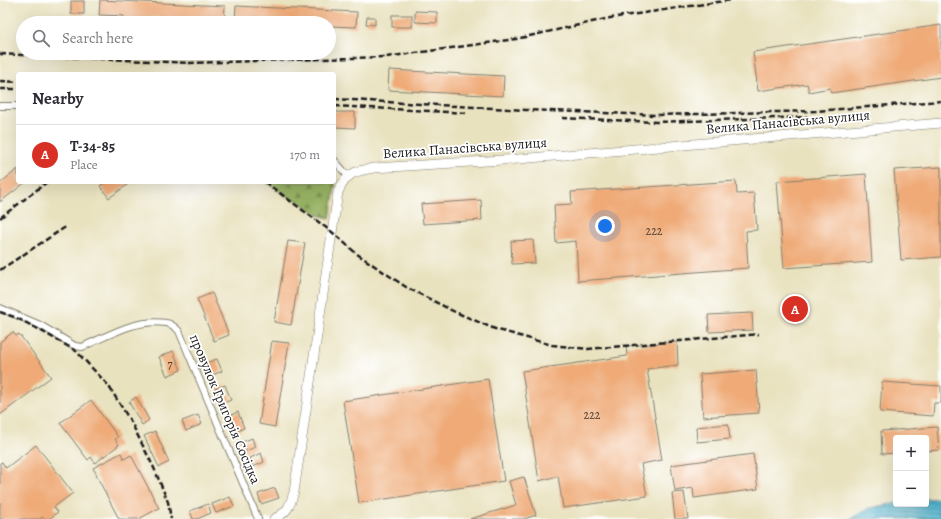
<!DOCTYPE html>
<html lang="en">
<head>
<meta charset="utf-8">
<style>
	:root { --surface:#fff; --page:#f7f7f7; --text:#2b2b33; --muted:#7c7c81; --line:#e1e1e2; --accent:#d93025 }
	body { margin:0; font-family:Alegreya,serif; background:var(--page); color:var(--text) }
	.controls { position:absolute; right:12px; bottom:12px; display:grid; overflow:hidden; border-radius:4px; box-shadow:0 4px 16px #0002 }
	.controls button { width:36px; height:36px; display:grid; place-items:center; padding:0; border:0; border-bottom:1px solid var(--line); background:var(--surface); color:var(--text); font:20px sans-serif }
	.you { position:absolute; left:605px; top:226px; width:14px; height:14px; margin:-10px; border:3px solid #fff; border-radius:50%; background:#1a73e8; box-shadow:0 0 0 6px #1a73e833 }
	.badge { display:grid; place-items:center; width:26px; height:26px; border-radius:50%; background:var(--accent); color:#fff; font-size:13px; font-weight:700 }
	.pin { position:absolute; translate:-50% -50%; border:2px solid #fff; box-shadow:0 1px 4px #0006 }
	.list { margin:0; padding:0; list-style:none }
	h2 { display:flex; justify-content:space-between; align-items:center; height:52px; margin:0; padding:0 16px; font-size:17px }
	h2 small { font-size:13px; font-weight:400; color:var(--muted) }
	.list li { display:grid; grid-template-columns:26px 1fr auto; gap:12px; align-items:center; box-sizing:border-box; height:60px; padding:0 16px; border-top:1px solid var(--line) }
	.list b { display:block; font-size:15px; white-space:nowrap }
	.list p { margin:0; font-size:13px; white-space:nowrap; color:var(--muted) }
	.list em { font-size:13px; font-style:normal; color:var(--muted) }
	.icon { flex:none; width:22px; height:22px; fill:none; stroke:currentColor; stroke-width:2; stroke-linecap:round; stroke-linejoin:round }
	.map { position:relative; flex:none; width:941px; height:519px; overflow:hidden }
	.search { position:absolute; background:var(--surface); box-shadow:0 4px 16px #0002; left:16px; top:16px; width:320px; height:44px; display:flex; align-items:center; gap:10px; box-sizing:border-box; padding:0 14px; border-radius:22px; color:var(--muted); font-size:15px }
	.panel { position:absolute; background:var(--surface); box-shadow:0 4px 16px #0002; left:16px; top:72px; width:320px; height:112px; border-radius:4px }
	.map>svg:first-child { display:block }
</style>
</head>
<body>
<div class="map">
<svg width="941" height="519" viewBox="0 0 941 519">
	<defs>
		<pattern id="forest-firs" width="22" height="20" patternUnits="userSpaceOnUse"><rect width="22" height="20" fill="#96b163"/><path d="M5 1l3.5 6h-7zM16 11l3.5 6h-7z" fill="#7a8f51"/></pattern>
		<pattern id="water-rules" width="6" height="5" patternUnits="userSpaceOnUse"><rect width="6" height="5" fill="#4aafc9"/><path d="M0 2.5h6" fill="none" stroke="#3d8ea2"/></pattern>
	</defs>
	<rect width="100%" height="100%" fill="#fff"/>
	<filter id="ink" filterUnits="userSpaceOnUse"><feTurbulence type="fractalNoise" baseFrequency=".025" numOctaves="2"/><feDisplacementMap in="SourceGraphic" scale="8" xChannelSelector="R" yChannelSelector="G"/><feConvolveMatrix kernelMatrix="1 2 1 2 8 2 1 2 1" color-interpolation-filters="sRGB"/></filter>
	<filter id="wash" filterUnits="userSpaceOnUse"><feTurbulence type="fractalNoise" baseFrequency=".012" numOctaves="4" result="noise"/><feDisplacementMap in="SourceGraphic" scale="16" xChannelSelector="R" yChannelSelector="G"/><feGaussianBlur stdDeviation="0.9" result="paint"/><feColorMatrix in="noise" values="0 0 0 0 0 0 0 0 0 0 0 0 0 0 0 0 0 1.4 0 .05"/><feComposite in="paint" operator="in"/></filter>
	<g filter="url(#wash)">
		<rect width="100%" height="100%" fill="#e9e2bf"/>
		<path fill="url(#forest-firs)" stroke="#596640" d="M334,171L336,181L330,218L320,216L298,201L284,195L267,182H334Z"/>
		<path fill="url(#water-rules)" stroke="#336672" d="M941,498V519H850L869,508L896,503V504H926V499Z"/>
		<g id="blocks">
			<g fill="#efaa77">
				<path d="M100,0L225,6L224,23H204V20L149,17V22L144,21V23H124V16L99,15Z"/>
				<rect x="71" y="1" width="13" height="13"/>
				<path d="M236,6L357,12L356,27L329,26V23H277L235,21Z"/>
				<path d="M415,11L437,12V23L415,22Z"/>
				<rect x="392" y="15" width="20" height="12"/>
				<path d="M367,17H375V25L366,24Z"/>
				<path d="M941,25V77L831,93L830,88L809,92L807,84L758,91L753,52Z"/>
				<path d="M389,70L504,76L503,96L388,90Z"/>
				<path d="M334,112H355V128L334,127Z"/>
				<path d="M941,167V257L901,260L894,170Z"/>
				<path d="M18,169V182H26L0,202V183Z"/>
				<path d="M866,174L872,262L784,268L777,181Z"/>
				<path d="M736,181L737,194L754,193L757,230L746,231L748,268L578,281L576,241L556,243L554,205L572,204L571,192Z"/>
				<path d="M105,182H131L109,198L100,186Z"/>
				<path d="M481,200L482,220L423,224L421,204Z"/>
				<path d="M533,240L535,263L512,264L511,241Z"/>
				<path d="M288,241L305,243L291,325L274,322Z"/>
				<path d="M212,293L229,335L214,341L197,299Z"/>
				<path d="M752,313L753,330L709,332L708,315Z"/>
				<path d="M13,332L16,336L19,334L51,377L0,415V342Z"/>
				<path d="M272,341L289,343L275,427L259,424Z"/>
				<path d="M677,342L678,365L647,369L662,460L641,464L647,496L563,508L558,476L539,481L522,371L627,356L626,346Z"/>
				<path d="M173,351L181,370L167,376L159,357Z"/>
				<path d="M217,359L222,371L208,377L203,364Z"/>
				<path d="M756,370L759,413L703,417L700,374Z"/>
				<path d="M488,379L504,481L359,503L343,401Z"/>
				<path d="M882,382L941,386V403H934L933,416L880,412Z"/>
				<path d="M225,385L231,400L221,404L215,389Z"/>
				<path d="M136,397L149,420L142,425L129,402Z"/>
				<path d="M91,400L118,437L115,439L119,445L95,463L91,457L88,460L60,423Z"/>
				<path d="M238,412L244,428L235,432L229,416Z"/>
				<path d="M198,415L202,424L186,431L182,421Z"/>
				<path d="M728,424L730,439L697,442L696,427Z"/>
				<path d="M937,427L939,450L926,451V438H896V453L882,454L881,431Z"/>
				<path d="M155,431L169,462L159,467L144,436Z"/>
				<path d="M252,438L255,447L244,452L240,443Z"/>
				<path d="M36,445L73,493L54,507L58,512L49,519H44L42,517L40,519H0V463L2,462L6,468Z"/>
				<path d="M121,453L124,459L131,455L159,508L139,519H119L96,475H97L93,468Z"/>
				<path d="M261,453L264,462L253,467L250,458Z"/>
				<path d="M753,454L758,489L694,498L693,488L675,491L671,465Z"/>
				<path d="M524,477L536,515L524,519H470L516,505L509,481Z"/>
				<path d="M275,488L279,498L261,504L258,494Z"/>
				<path d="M684,492L688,519H675L672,493Z"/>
				<path d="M230,497L234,506L216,513L212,504Z"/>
				<path d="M208,504L211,513L197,519H193L190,511Z"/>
			</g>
		</g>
	</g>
	<g filter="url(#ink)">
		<use href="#blocks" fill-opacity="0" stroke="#827f6e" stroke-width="1"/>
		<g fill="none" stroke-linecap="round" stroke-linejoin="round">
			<defs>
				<g id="street">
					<path d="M0,106H18"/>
					<path d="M334,160L348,176"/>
					<path d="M0,308L40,325L75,346L82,347C108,336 136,318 166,323C171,323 176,328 179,331L258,519"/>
				</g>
				<path id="secondary" d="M274,519C288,512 290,506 294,492L338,192C347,173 354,171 374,168L518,159L941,123"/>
			</defs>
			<use href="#street" stroke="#827f6e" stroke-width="8"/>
			<use href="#secondary" stroke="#827f6e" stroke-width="10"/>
			<use href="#street" stroke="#fff" stroke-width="6"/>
			<use href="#secondary" stroke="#fff" stroke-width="9"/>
			<g stroke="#1c1c1c" stroke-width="2.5" stroke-dasharray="6 3" stroke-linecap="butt">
				<path d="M0,54L190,63L386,57L516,39L610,18L731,0"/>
				<path d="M0,81L18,82"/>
				<path d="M0,89H18"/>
				<path d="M334,99L526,110L657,115L816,111L941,101"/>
				<path d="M334,106L468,113"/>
				<path d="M562,118L656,122L808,117"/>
				<path d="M265,182L332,232L357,254L406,287L455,312L495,329L552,345L588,349L759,334"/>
				<path d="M0,218L47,182"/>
				<path d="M0,270L67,226"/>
				<path d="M0,312L17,318L38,329L76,351L108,385L131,422L154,468L168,502L171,519"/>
			</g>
		</g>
	</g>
	<g text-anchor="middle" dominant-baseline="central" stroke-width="3.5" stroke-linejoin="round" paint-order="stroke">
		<g font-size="12" fill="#514033">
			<text x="654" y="231">222</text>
			<text x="170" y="364">7</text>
			<text x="592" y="415">222</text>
		</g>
		<g font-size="14" fill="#1c1c1c" stroke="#fff">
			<text transform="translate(788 122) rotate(-5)">Велика Панасівська вулиця</text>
			<text transform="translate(465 148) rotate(-4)">Велика Панасівська вулиця</text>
			<text transform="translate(225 409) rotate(67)">провулок Григорія Сосідка</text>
		</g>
	</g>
</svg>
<div class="controls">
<button>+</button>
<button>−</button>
</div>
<div class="you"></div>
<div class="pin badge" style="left:795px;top:309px">A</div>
<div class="search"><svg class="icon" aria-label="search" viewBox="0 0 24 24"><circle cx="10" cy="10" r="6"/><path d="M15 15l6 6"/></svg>Search here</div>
<section class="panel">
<h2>Nearby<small></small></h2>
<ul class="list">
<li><span class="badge">A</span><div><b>Т-34-85</b><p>Place</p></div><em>170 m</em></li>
</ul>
</section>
</div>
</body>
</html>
